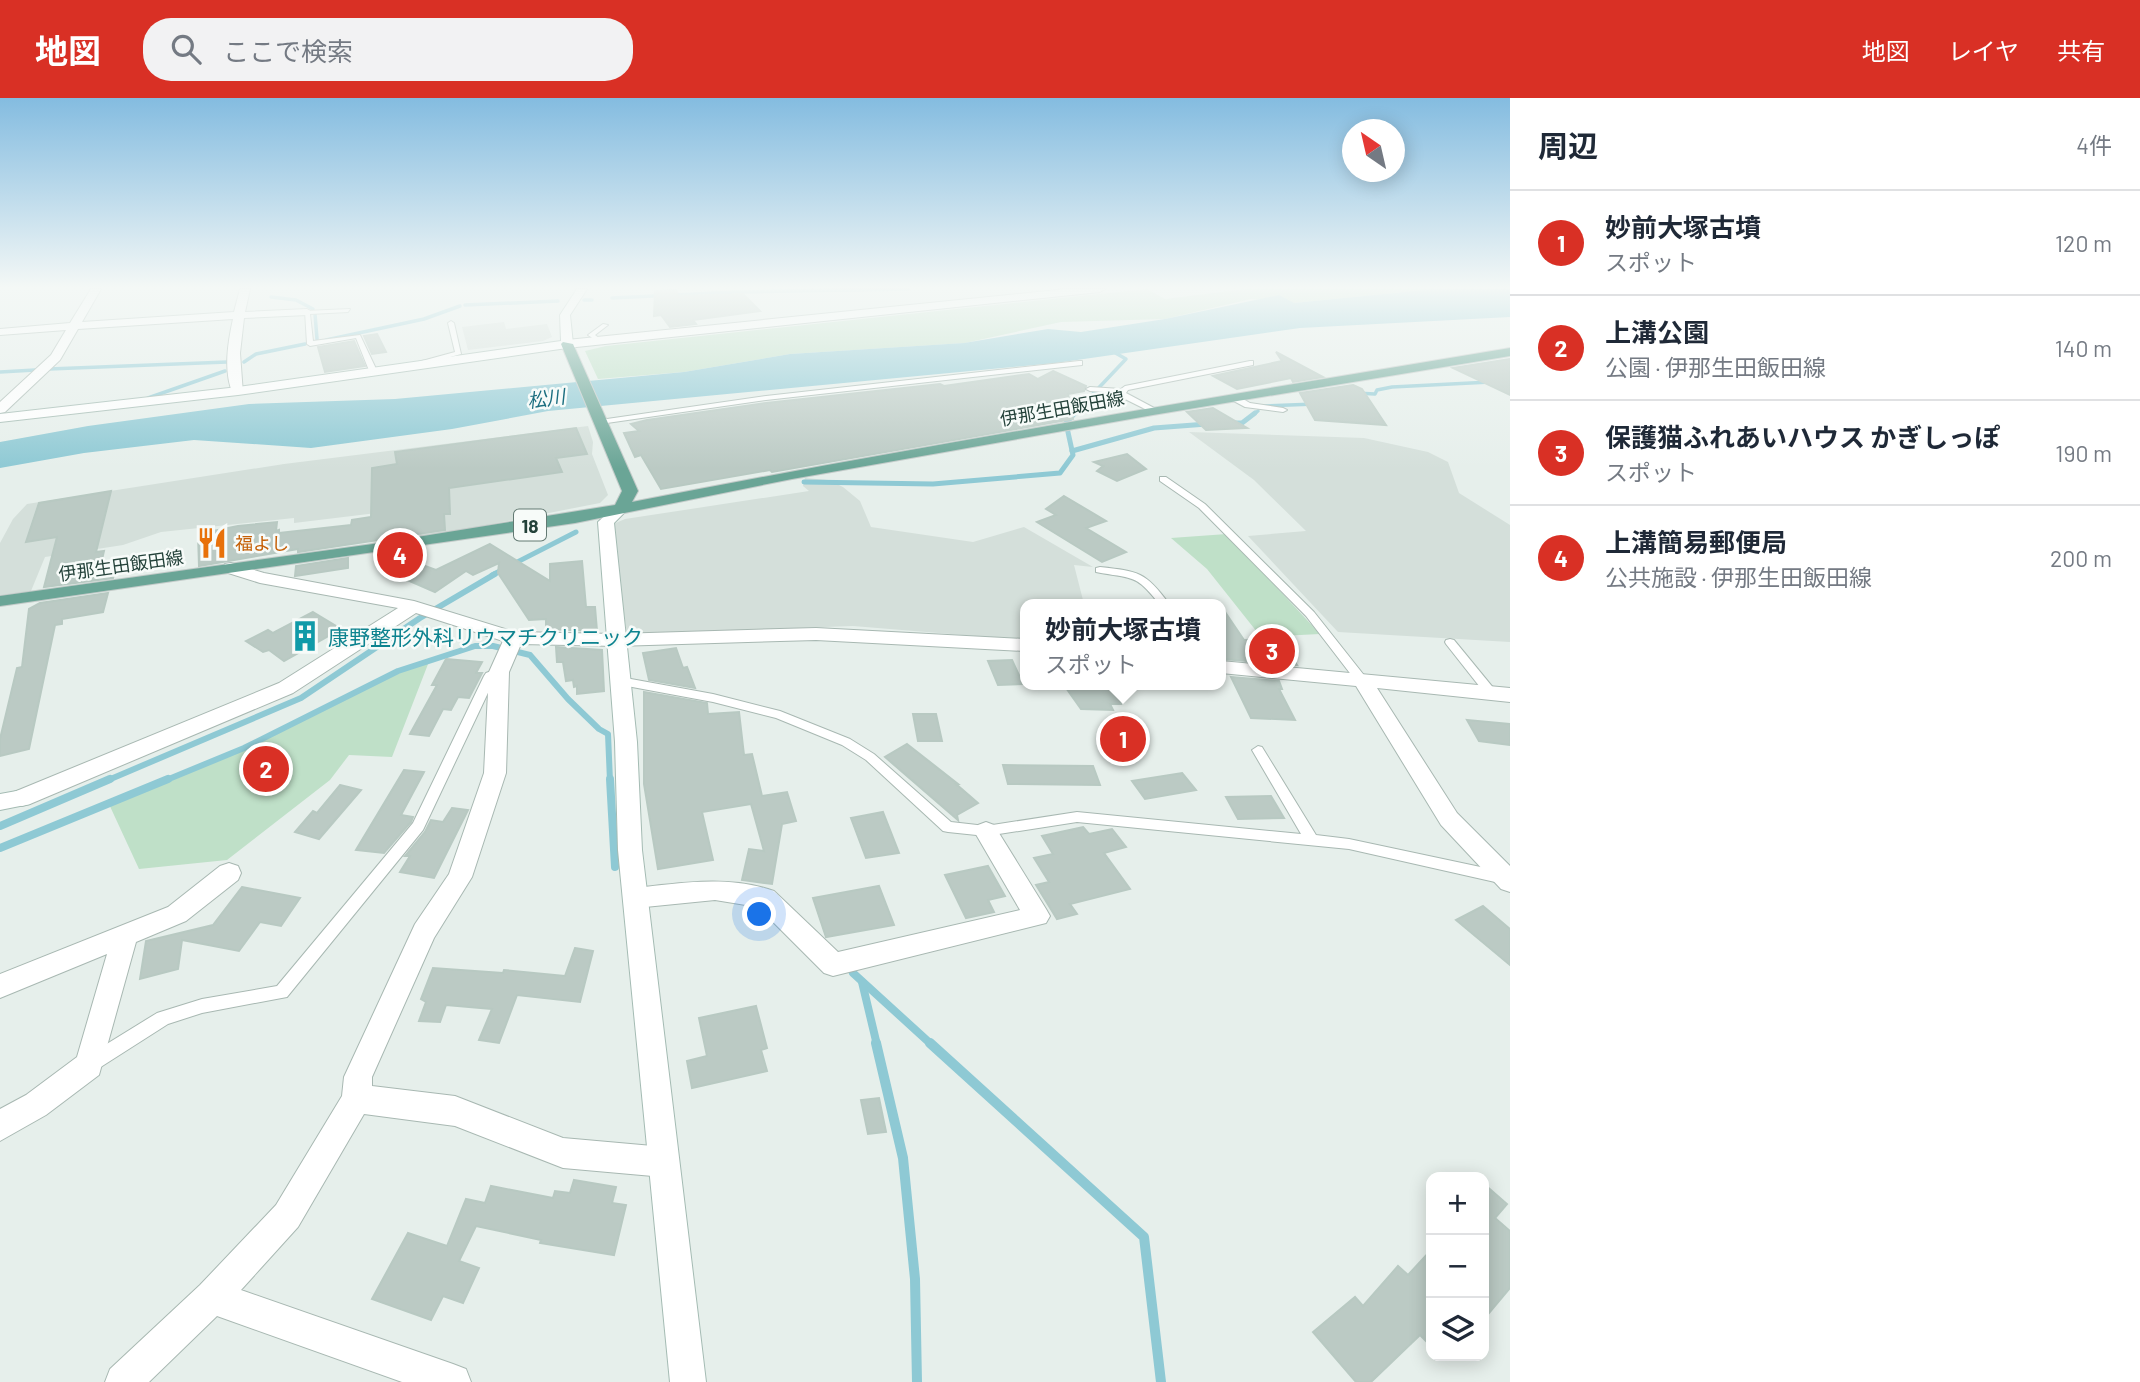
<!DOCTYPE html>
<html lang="ja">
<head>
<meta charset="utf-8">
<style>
	:root { --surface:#fff; --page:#f2f2f3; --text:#1f2937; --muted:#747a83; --line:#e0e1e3; --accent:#d93025 }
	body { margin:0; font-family:Barlow,"Noto Sans JP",sans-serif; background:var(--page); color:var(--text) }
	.controls { position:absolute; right:21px; bottom:21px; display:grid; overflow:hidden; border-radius:14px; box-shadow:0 4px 18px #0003 }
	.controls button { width:63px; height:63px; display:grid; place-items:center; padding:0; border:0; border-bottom:2px solid var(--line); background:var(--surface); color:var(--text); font:35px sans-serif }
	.compass { position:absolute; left:1342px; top:21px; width:63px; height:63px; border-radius:50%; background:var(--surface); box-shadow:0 4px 18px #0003; rotate:326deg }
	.you { position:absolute; left:760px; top:817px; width:24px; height:24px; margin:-18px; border:5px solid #fff; border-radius:50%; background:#1a73e8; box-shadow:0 0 0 10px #1a73e833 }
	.badge { display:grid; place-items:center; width:46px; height:46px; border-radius:50%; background:var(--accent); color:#fff; font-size:23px; font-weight:700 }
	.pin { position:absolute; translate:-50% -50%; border:4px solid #fff; box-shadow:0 2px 7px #0006 }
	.popup { position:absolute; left:1020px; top:501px; width:206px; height:91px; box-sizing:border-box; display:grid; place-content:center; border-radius:14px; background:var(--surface); filter:drop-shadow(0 2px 5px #0005); font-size:23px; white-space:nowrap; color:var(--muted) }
	.popup b { font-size:26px; color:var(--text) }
	.popup::after { content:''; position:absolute; left:50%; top:100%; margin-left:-14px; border:14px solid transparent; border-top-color:var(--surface) }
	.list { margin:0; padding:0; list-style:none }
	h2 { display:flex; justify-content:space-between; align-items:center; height:91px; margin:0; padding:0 28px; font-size:30px }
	h2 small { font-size:23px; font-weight:400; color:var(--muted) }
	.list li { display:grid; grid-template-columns:46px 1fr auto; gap:21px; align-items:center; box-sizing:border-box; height:105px; padding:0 28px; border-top:2px solid var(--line) }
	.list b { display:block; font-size:26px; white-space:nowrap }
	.list p { margin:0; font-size:23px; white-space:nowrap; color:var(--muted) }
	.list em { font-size:23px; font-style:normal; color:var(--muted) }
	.icon { flex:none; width:38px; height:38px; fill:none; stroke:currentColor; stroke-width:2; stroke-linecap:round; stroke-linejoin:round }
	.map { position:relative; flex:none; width:1510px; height:1284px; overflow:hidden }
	header { display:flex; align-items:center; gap:42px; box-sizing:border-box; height:98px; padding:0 35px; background:var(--accent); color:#fff }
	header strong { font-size:33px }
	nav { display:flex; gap:38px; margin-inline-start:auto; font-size:24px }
	.search { width:490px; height:63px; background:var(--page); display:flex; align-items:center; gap:18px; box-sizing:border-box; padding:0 24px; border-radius:28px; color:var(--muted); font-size:26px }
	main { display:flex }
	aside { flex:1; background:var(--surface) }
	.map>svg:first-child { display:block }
</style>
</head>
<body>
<header>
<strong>地図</strong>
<div class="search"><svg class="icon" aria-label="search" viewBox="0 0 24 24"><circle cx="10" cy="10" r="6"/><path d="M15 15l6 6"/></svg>ここで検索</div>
<nav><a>地図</a><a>レイヤ</a><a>共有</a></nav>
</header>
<main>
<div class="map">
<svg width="1510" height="1284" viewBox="0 0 1510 1284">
	<rect width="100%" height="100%" fill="#e6efeb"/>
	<g fill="#d4dfda">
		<path d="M504,224L506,231L547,226L552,239L543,243L468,252L462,229Z"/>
		<path d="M588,328L593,344L592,356L608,397L600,405L420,440L418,410L294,425V420L161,434L123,447L45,459L31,493L0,497V445L13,421L27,406L284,366Z"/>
		<path d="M1189,334L1364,340L1428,354L1448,364L1459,395L1510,427V544L1338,534L1248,438L1306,433L1254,382Z"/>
		<path d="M805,380L828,382L843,389L860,403L871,429L973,444L1024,429L1093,469L1074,467L1084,506H1025V542L853,528L627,536L611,427L625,421L809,393L803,388Z"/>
	</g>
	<g fill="#bfe0c8">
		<path d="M1147,191L1165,201L1246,191H1434L1294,205L1251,201L1165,221L1061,224L965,245L790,256L684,274L598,281L585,253L606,248Z"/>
		<path d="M1227,436L1320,536L1261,539L1207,471L1171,440Z"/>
		<path d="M430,561L392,659L349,657L330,682L227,762L139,771L108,704L244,650L398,573Z"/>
	</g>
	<path fill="#8ec9d4" d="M1434,191H1510V219L1300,230L1056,265L548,313L452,331L311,350L194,342L84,355L0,370V344L88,328L249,306L395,301L684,274L790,256L964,245L1048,231L1081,234L1165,221L1279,197L1294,205Z"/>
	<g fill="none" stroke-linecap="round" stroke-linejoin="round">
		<g stroke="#8ec9d4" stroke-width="3.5">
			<path d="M271,199L296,202L313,211"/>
			<path d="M612,200L735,194L908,191"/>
			<path d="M584,202H592"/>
			<path d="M465,207L558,203"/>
			<path d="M315,216L317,241"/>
			<path d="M326,242L424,221L460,208"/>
			<path d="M244,264L256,256L305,246"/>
			<path d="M49,271L227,264"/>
			<path d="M0,274L35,272"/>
			<path d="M1356,295L1375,296L1377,292L1392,289L1510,283"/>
			<path d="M148,300L225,273"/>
			<path d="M1265,308L1315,306"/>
			<path d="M1073,317L1126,261L1112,253"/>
			<path d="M1253,317L1258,313"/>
		</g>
		<g stroke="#8ec9d4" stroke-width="5">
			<path d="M1230,325H1242L1255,315"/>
			<path d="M1072,353L1154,330L1207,326"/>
			<path d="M804,384L933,386L1060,375L1073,357L1066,325L1075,315"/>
			<path d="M492,477L576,434"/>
		</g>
		<g stroke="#8ec9d4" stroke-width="6">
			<path d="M106,683L301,600L420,520L495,476"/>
			<path d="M164,683L244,650L398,573L475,548H493L530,557L568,601L599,631L608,636L610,683"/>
		</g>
		<g stroke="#8ec9d4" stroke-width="8">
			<path d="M610,681L615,769"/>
			<path d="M0,728L110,681"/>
			<path d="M0,750L168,681"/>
			<path d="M853,875L932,947"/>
			<path d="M862,884L877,947"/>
		</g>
		<g stroke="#8ec9d4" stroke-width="10">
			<path d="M876,945L903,1060L915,1181L917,1284"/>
			<path d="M930,945L1144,1139L1161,1284"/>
		</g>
	</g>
	<g fill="#bbcac4" stroke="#b8c9c2" stroke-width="2">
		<path d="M676,192L678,198L743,196L760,213L693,222L696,226L670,229L661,217L654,218L655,193Z"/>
		<path d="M377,236L386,254L372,256L364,238Z"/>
		<path d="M354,243L365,268L325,274L318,249Z"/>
		<path d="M1276,254L1323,279L1293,284L1291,280L1237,291L1213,278L1282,263Z"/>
		<path d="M1510,261V297L1453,270Z"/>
		<path d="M1053,273L1086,288L1084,293L1068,296L1073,321L772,374L770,372L661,391L641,357L635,359L624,335L639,333L631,326L647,322L766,305L940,286L944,288L1029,276L1038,281Z"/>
		<path d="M1353,287L1362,291L1386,327L1315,322L1300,295Z"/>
		<path d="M1213,310L1247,330L1206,332L1187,314Z"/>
		<path d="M576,330L587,356L556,360L562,374L449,390L450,416H444L445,432L298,454V451L199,468L198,436L238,428L277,424L276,433L279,432V435L351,427L352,422L371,419L372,370L397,366L395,354Z"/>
		<path d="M1127,356L1146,371L1117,383L1097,373L1103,368L1094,364Z"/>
		<path d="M111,393L96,454L104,453L100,470L117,467L113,480L44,489L57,439L26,444L39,405Z"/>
		<path d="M1064,398L1106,423L1086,430L1126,454L1102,464L1037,424L1056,417L1046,411Z"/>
		<path d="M490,446L550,483V466L582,463L586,509H595L597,533L546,531V521L529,522L498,475L499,465L473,477L466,473L435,494L389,474L409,462L436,472Z"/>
		<path d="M348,460V470L295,478L296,468Z"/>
		<path d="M108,495L103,514L62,521V526L55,527L29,651L0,658V641L17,570L22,569L29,511L40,505Z"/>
		<path d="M1221,508L1244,542L1279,541L1297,567L1223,561Z"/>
		<path d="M313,514L341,531L284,563L269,552L263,554L246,543L268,532L273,535Z"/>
		<path d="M556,549L602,552L604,593L577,596V588L574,589L573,582L566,583L563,564H557Z"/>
		<path d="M676,550L683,570L687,569L695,590L649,582L643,555Z"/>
		<path d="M446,561L482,564L476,575H482L469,600L458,599L451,612L443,611L429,638L410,636L437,587H432Z"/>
		<path d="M1012,562L1023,586L998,587L988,563Z"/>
		<path d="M1231,579L1279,583L1282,591H1279L1295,622L1251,620Z"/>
		<path d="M1064,587H1114L1121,606H1110L1113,612L1081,611Z"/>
		<path d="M644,594L707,605L708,616L739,614L744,657L752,656L762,698L787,694L796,723L782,726L772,786L742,782L749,751L764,753L751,706L702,714L713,762L658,771L644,686Z"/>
		<path d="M913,616H936L942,643H918Z"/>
		<path d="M1467,622L1510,626V647L1479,643Z"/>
		<path d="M907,646L958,686H956L978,705L957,717L958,722L885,659Z"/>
		<path d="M1003,667L1093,668L1100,687L1008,686Z"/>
		<path d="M404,672L424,674L401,717L413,719L411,724L384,755L356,752Z"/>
		<path d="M1182,675L1196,692L1145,701L1132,683Z"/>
		<path d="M340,687L361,692L319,741L295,734L313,713L317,715Z"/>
		<path d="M1271,698L1284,720L1238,721L1226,699Z"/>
		<path d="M452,710L468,712L434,780L400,774L410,758H405L425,734L431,722L443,724Z"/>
		<path d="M883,714L899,755L866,760L851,720Z"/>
		<path d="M1083,729L1089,736L1112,731L1126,749L1104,755L1130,791L1070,806L1077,816L1057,821L1036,787L1049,784L1034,760L1053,756L1042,738Z"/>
		<path d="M988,768L1005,798L988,802L994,814L966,820L945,777Z"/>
		<path d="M879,788L894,827L826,839L813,800Z"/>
		<path d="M242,789L300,800L281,828L260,824L239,853L182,842L178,871L140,881L146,843L213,827Z"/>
		<path d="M1483,808L1510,831V867L1456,822Z"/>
		<path d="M575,850L593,853L580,904L517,897L499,945L479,942L492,911L446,907L440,924L419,923L426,904L421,901L433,870L503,875L504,872L565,878Z"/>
		<path d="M756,908L767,950L761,952L767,973L692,990L687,963L707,958L699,920Z"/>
		<path d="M879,1000L886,1034L868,1036L861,1002Z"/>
		<path d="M574,1082L616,1089L612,1105L626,1107L614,1157L540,1145L541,1142L476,1128L459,1163L479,1170L463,1205L443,1198L431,1222L372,1201L408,1135L447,1148L466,1101L485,1105L491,1088L553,1100L555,1093L570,1095Z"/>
		<path d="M1484,1086L1507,1106L1495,1120L1510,1133V1190L1484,1221Z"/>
		<path d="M1431,1152V1248L1420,1237L1371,1284H1356L1313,1234L1355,1199L1363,1208L1398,1168L1408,1177Z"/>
	</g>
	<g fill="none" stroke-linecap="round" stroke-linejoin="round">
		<defs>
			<g id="lane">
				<path d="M350,211L348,214L310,216L313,243L360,237L378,275L377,277L370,275L356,240L310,248L307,246L305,213Z"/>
				<path d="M451,223L454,225L461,256L411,270V266L455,254L448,225Z"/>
				<path d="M603,226L608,227L595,237L604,244L601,246L588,237Z"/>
				<path d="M1079,263H1082V267L766,302L600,326L596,324L600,322L766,298Z"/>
				<path d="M1250,263H1253V267L1128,292L1126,295L1156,311V315H1153L1119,298V295L1090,293L1086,291L1090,289L1121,291L1125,288Z"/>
				<path d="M1230,297H1236L1250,305L1283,310L1287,312L1283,314L1245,309L1230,301Z"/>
				<path d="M1160,379H1166L1205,406L1314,514L1367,581L1369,584L1367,587H1359L1306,518L1199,410L1160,383Z"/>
				<path d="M1100,469C1138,473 1146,474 1169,506H1159C1136,475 1131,481 1096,474V470Z"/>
				<path d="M1450,541L1454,542L1495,592L1497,595L1495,598H1487L1446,546L1445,544L1446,542Z"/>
				<path d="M499,570L505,574L495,580L423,732L287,899L202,915L168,926L96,972L90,974L84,972L82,966L84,960L157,915L202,901L277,888L413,725L484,578L486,575Z"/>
				<path d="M620,579L713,596L780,613L850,641L874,656L951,724L986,728L1077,714L1301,736L1252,652L1258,648L1262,649L1316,737L1349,741L1504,774L1509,776L1510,782L1504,786L1349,751L1077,724L986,738L948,734L943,733L866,662L842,647L776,620L713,604L616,586L614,583Z"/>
			</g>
			<g id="street">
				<path d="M91,191H101L82,224L234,214L240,191H250L245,214L307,211L312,214L307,217L244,220L240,255L243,296H233C223,273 228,244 233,221L78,231L60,262L5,314L0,315V304L51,257L66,232L0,237V231L70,225Z"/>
				<path d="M1067,191H1105L1100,194L567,250L561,246L567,242Z"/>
				<path d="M231,465L264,475L414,503L515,534L616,536L816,530L1025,541V553L816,542L616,548L521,546L509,574L506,675L472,779L434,840L372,979V988L455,998L563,1040L664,1049L675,1053L679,1064L675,1075L664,1079L563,1070L455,1028L364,1016L298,1129L241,1192L453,1266L466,1271L471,1284H402L217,1218L149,1284H105L110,1271L200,1187L276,1107L342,998L344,979L415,826L449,776L484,675L489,574L503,543L416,515L293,595L30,706L22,708L14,706L11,700L14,694L279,585L398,510L260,485L225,474L223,470L225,466Z"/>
				<path d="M1221,563L1510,590V604L1377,590L1457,715L1510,768V794L1501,791L1441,727L1356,588L1221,575Z"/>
				<path d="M986,724L994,727L1046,811L1050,818L1046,825L833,878L824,875L758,809L715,802L635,810L626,807L623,800L626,793L635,790C682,785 728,777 774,793L838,854L1020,812L974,733L978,727Z"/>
				<path d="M229,765L238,768L241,775L238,782L186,823L136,844L99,977L46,1017L0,1043V1011L26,997L77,959L107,856L0,900V876L168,809L220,768Z"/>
			</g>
			<g id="secondary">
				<path d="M577,191H587L570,217L573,246L567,250L238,297L0,324V316L238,289L561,243L560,217Z"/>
				<path d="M621,405L629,410L614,425L637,644L642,752L706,1284H670L618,752L615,644L598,424L616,407Z"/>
				<path d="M22,692L30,694L33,700L30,706L0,712V696Z"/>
			</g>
			<path id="primary" d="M563,244L573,246L638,393L632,404C923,347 1217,299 1510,250V258L1153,317L792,381L575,425L0,508V498L380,445L615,407L622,393L561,246Z"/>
		</defs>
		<use href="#lane" stroke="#a8b8b2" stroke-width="2"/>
		<use href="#street" stroke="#a8b8b2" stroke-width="2"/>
		<use href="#secondary" stroke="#a4bbb3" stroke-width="2"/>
		<use href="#primary" stroke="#c2cac8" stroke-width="2"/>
		<use href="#lane" fill="#fff" fill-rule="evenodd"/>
		<use href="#street" fill="#fff" fill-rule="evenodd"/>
		<use href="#secondary" fill="#fff" fill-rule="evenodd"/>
		<use href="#primary" fill="#6aa596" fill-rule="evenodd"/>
	</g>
	<linearGradient id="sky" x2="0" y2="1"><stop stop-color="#84bce0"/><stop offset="0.51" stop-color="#f4f8f6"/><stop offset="1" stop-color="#f4f8f6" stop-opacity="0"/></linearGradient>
	<rect width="1510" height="371" fill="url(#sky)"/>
	<defs>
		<symbol id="restaurant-bare" viewBox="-9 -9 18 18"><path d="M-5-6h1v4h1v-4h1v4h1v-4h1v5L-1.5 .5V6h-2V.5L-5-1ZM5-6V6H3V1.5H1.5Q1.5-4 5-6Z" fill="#e8710a" stroke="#f7fbf9" stroke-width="2.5" paint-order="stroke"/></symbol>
		<symbol id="building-bare" viewBox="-9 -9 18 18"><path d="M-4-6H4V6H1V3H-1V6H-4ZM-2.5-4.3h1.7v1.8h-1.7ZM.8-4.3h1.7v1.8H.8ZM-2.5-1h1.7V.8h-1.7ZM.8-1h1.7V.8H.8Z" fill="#0f9aa8" stroke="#f7fbf9" stroke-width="2.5" paint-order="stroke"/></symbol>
	</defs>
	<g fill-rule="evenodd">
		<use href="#restaurant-bare" x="190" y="423" width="44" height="44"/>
		<use href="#building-bare" x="283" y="516" width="44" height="44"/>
	</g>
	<g text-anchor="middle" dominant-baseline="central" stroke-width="5" stroke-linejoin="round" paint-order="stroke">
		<g font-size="18" fill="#24423a" stroke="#f7fbf9">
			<text transform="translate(1062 310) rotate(-10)">伊那生田飯田線</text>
			<text transform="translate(121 467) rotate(-8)">伊那生田飯田線</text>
		</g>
		<g font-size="18" fill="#c56008" stroke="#f7fbf9" text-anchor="start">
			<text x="235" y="445">福よし</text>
		</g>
		<g font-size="19" font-style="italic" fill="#1c6f80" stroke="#f7fbf9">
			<text transform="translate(546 300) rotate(-8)">松川</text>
		</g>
		<rect fill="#f7fbf9" stroke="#637a73" stroke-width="2" x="514" y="411.5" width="32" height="31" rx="5"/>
		<g font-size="19" font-weight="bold" fill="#24423a">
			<text x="530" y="427">18</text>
		</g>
		<g font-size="21" fill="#0d838f" stroke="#f7fbf9" text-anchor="start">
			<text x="328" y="538">康野整形外科リウマチクリニック</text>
		</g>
	</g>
</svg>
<div class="controls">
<button>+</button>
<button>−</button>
<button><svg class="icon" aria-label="layers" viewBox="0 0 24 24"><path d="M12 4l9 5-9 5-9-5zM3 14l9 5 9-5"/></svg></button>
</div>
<svg class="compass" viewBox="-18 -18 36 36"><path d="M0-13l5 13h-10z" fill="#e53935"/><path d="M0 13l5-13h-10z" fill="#747a83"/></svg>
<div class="you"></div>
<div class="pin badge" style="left:1123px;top:641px">1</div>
<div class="popup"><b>妙前大塚古墳</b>スポット</div>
<div class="pin badge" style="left:266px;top:671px">2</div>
<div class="pin badge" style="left:1272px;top:553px">3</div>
<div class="pin badge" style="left:400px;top:457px">4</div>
</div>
<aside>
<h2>周辺<small>4件</small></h2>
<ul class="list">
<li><span class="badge">1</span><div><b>妙前大塚古墳</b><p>スポット</p></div><em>120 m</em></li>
<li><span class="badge">2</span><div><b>上溝公園</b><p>公園 · 伊那生田飯田線</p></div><em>140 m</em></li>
<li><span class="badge">3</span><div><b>保護猫ふれあいハウス かぎしっぽ</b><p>スポット</p></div><em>190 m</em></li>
<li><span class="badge">4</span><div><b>上溝簡易郵便局</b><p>公共施設 · 伊那生田飯田線</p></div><em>200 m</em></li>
</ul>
</aside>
</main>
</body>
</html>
